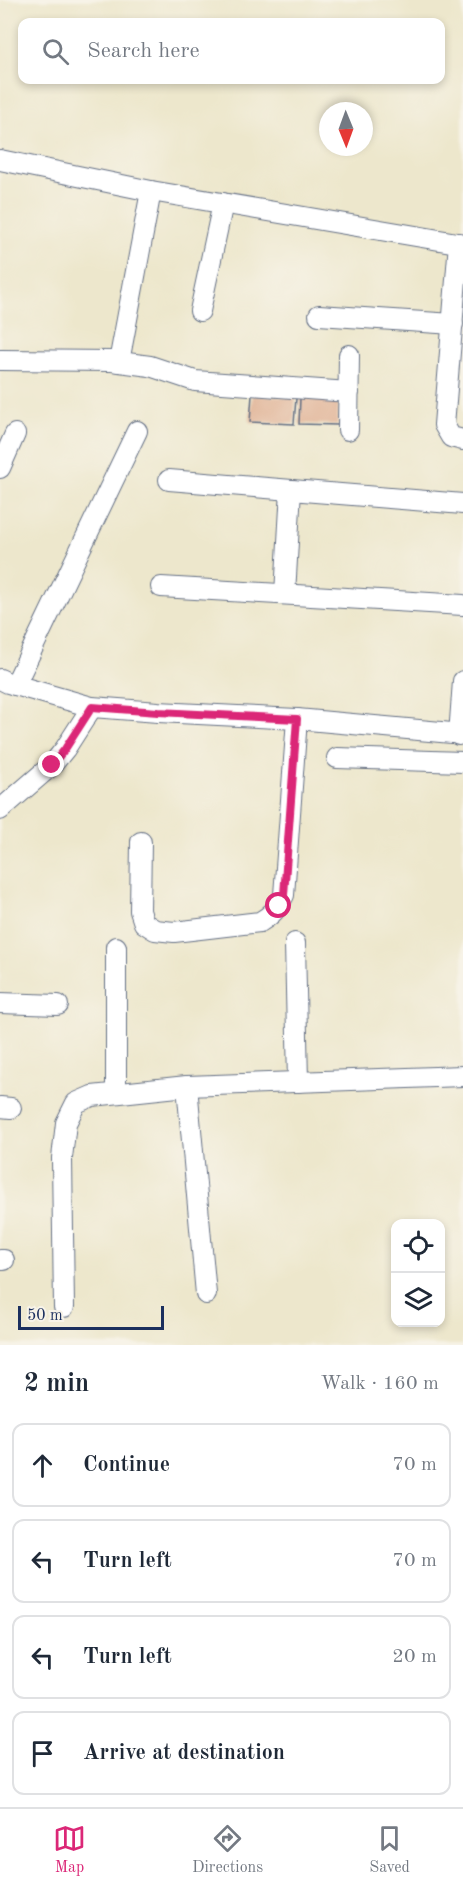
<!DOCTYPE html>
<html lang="en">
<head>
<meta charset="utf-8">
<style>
	:root { --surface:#fff; --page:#f2f2f3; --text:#1f2937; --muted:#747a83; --line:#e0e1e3; --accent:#db2777 }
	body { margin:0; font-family:"Old Standard TT",serif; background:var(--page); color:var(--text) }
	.controls { position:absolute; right:18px; bottom:18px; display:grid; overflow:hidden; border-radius:12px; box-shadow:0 3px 9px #0003 }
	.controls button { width:54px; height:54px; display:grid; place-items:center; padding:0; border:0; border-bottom:2px solid var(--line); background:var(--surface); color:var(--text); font:30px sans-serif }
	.compass { position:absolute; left:319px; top:102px; width:54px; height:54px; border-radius:50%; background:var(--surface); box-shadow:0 3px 9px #0003; rotate:179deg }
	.scale { position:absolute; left:18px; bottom:15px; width:146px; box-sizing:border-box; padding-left:6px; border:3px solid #1b2f5e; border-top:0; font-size:16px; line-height:21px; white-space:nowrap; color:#1b2f5e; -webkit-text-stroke:4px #f7f3e8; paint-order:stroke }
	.stop { position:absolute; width:18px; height:18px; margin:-14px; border:4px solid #db2777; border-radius:50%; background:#fff }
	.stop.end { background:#db2777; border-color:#fff; box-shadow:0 2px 6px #0008 }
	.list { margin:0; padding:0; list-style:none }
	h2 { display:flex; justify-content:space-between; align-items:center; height:78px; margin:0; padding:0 24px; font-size:26px }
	h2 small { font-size:20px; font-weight:400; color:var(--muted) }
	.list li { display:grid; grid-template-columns:39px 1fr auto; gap:18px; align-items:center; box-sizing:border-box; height:84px; margin:0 12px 12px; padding:0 12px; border:2px solid var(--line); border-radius:12px }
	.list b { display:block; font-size:22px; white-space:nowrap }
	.list em { font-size:20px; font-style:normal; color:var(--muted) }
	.icon { flex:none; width:33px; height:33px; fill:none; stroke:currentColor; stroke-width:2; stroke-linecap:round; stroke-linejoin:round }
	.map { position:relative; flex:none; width:463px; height:1345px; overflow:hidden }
	.search { position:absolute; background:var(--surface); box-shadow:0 3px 9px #0003; left:18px; right:18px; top:18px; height:66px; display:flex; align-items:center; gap:15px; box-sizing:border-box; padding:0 21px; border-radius:12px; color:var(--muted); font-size:22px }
	.sheet { height:462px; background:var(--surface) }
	nav { display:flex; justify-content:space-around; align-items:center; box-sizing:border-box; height:84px; border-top:2px solid var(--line); background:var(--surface); font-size:16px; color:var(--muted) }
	nav a { display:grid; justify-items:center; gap:3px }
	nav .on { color:var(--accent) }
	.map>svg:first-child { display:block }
</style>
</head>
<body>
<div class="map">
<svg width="463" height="1345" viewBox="0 0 463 1345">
	<rect width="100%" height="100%" fill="#f7f3e8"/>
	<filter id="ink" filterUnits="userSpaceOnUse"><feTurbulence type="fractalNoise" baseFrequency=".0167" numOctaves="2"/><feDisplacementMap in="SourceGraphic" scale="12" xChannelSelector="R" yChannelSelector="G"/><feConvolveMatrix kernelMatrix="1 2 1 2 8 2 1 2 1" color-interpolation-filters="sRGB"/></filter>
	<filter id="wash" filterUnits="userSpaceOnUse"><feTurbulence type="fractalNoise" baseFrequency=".008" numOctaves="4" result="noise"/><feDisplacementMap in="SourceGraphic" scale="24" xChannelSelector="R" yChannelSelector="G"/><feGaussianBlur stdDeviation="1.35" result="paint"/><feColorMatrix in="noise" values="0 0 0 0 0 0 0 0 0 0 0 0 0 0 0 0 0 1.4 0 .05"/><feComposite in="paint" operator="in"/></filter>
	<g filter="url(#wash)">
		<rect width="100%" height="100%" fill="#ede7cc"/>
		<g id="blocks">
			<g fill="#dfae90">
				<path d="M252,395L296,398L294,424L250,422Z"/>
				<path d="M300,398L339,399L338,425L299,424Z"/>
			</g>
		</g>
	</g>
	<g filter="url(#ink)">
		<use href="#blocks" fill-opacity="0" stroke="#646f84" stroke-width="1.5"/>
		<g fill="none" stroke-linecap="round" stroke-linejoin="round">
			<defs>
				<g id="minor">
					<path d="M0,160L151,191L463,244"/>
					<path d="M459,243L444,425L451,437L463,440"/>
					<path d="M200,311L223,203"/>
					<path d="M319,315L453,324"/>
					<path d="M0,360L112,361L150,366L195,381L349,392"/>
					<path d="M119,362L151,191"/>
					<path d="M348,430L349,355"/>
					<path d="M0,468L15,434"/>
					<path d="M169,480L463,504"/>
					<path d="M161,587L463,605"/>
					<path d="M285,594L291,490"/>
					<path d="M0,679L8,683L92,707L158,712L297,719L463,734"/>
					<path d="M15,685L137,431"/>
					<path d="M459,735L463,681"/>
					<path d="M337,758L463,762"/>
					<path d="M0,810L52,765L65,749L92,707"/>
					<path d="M141,842L140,911L144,923L155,930L174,932L260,922C272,915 278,908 284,895L297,719"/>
					<path d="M295,943L298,1082"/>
					<path d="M116,947V1093"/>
					<path d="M0,1003L58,1005"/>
					<path d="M187,1086L206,1294"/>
					<path d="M0,1107L11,1108"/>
					<path d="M0,1260H4"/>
					<path d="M64,1307L62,1158L66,1123L76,1103L92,1096L187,1086L463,1076"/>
				</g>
			</defs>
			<use href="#minor" stroke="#646f84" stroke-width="22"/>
			<use href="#minor" stroke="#fff" stroke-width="20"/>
		</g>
	</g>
	<g fill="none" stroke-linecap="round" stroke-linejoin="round" filter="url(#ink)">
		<path stroke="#db2777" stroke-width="8" d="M52,765L65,749L92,707L158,712L297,719L284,895L279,906"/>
	</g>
</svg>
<div class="controls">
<button><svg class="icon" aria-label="locate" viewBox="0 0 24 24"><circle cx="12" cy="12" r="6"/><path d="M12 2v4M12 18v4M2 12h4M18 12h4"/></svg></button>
<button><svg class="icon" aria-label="layers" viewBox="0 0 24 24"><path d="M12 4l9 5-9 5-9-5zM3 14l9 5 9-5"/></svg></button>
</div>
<svg class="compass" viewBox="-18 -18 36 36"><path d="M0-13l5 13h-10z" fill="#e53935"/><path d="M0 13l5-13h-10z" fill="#747a83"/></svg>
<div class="scale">50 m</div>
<div class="stop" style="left:279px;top:906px"></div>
<div class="stop end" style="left:52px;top:765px"></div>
<div class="search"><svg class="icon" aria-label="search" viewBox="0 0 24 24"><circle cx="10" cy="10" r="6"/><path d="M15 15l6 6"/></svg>Search here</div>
</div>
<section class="sheet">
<h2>2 min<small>Walk · 160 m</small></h2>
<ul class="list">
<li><svg class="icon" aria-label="ahead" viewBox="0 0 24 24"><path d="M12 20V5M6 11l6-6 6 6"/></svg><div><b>Continue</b></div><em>70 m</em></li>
<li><svg class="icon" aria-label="left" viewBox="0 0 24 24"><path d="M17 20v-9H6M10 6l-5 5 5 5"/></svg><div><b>Turn left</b></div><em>70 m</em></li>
<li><svg class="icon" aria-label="left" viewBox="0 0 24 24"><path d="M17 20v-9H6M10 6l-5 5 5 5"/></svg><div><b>Turn left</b></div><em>20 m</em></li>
<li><svg class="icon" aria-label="arrive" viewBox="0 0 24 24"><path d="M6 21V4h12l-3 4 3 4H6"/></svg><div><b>Arrive at destination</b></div></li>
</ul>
</section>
<nav>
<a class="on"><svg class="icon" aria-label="map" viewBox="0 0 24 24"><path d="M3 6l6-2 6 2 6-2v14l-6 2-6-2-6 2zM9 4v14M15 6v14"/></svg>Map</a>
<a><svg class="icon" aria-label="directions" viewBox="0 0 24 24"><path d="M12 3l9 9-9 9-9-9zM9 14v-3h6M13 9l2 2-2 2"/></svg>Directions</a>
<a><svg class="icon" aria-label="saved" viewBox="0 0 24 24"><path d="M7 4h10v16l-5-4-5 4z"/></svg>Saved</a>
</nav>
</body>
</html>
